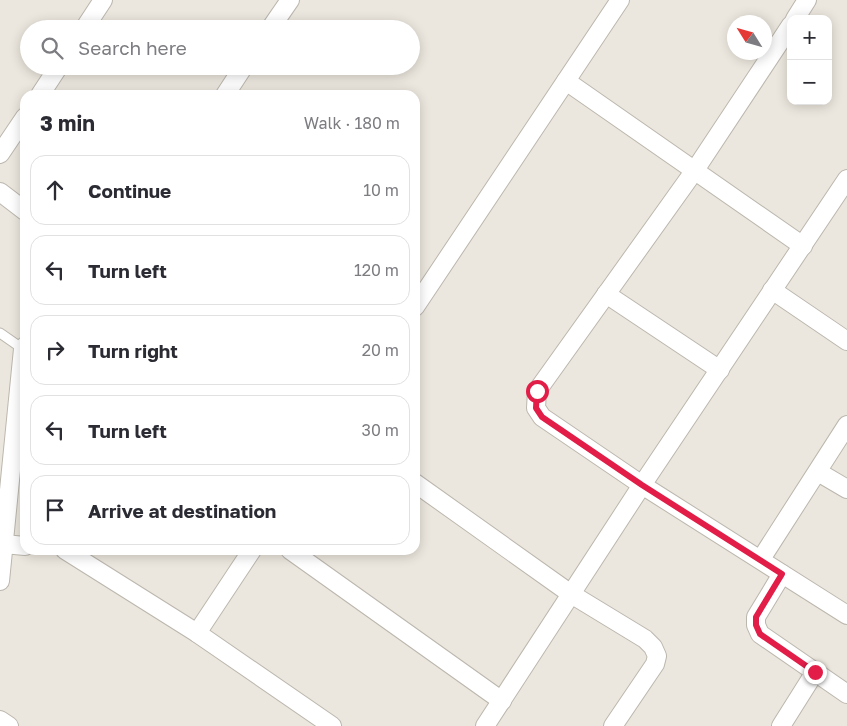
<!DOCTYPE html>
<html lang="en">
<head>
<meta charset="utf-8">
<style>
	:root { --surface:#fff; --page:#f2f2f3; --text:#2b2b33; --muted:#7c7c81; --line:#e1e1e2 }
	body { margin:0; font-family:"Golos Text",sans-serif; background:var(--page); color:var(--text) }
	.controls { position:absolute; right:15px; top:15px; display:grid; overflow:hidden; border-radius:10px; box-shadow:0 2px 12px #0003 }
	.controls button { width:45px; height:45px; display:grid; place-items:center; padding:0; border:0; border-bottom:1px solid var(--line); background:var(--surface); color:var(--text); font:25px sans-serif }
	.compass { position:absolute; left:727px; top:15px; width:45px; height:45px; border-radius:50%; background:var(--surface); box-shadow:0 2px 12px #0003; rotate:307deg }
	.stop { position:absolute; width:15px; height:15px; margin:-11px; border:4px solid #e11d48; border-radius:50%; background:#fff }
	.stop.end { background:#e11d48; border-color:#fff; box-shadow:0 1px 5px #0008 }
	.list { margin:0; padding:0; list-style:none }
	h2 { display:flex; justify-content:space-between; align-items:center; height:65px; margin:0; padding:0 20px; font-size:21px }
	h2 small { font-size:16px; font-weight:400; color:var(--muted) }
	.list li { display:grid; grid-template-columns:32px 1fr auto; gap:15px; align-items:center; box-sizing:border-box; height:70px; margin:0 10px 10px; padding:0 10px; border:1px solid var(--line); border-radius:15px }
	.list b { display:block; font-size:19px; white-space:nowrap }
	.list em { font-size:16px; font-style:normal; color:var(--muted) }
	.icon { flex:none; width:28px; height:28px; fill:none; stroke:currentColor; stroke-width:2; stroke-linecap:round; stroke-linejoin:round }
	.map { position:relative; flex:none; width:847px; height:726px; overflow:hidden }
	.search { position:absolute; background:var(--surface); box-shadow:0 2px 12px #0003; left:20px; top:20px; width:400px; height:55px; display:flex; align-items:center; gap:12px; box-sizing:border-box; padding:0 18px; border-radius:28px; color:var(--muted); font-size:19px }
	.panel { position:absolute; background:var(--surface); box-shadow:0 2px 12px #0003; left:20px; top:90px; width:400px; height:465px; border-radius:15px }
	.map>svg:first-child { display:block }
</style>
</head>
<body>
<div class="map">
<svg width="847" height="726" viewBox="0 0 847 726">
	<rect width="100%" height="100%" fill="#ece7de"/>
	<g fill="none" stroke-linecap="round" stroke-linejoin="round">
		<defs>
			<path id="lane" d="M0,333L23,349"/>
			<g id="street">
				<path d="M795,19L807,0"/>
				<path d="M791,25L695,170L537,391L536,408L542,417L642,485L847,615"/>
				<path d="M84,29L103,0"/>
				<path d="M270,29L290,0"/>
				<path d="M566,81L803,246"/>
				<path d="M40,95L59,66"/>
				<path d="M225,95L244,66"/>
				<path d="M0,154L25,117"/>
				<path d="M0,192L25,211"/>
				<path d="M772,290L847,341"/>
				<path d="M606,294L720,370"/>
				<path d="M415,307L620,0"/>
				<path d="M818,472L847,489"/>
				<path d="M415,483L571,594L645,639L653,647L657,656L655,664L613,726"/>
				<path d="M4,544L25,546"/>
				<path d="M65,550L197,633L332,726"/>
				<path d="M290,550L502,701"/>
				<path d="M761,559L847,425"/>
				<path d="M782,574L756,617V625L760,634L847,694"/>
				<path d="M0,581L23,349L25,346"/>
				<path d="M197,633L252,550"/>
				<path d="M0,720L9,726"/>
				<path d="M485,726L642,485L847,179"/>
				<path d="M781,726L815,672"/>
			</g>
		</defs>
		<use href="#lane" stroke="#bcb7ae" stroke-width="11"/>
		<use href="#street" stroke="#bcb7ae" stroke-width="20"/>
		<use href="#lane" stroke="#fff" stroke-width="9"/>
		<use href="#street" stroke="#fff" stroke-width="18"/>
	</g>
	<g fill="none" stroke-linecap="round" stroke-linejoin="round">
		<path stroke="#e11d48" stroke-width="6" d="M537,391L536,408L542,417L642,485L782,574L756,617V625L760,634L815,672"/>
	</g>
</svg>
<div class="controls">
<button>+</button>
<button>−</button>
</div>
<svg class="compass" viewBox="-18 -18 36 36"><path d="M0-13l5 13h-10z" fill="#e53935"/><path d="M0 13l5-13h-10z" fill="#7c7c81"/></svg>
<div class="stop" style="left:537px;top:391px"></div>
<div class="stop end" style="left:815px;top:672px"></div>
<div class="search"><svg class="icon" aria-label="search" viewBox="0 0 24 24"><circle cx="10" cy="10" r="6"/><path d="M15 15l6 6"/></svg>Search here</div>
<section class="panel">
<h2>3 min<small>Walk · 180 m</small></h2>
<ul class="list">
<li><svg class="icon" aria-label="ahead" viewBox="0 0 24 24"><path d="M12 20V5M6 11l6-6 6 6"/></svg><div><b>Continue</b></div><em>10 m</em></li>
<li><svg class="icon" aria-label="left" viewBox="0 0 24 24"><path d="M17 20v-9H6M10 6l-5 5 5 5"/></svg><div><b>Turn left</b></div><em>120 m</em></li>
<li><svg class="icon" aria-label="right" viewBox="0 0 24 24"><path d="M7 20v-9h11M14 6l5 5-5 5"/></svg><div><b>Turn right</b></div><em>20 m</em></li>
<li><svg class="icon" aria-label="left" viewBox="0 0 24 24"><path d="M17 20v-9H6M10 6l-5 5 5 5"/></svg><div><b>Turn left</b></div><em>30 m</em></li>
<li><svg class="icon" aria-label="arrive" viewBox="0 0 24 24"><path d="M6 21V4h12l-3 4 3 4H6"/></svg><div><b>Arrive at destination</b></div></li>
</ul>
</section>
</div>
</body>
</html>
